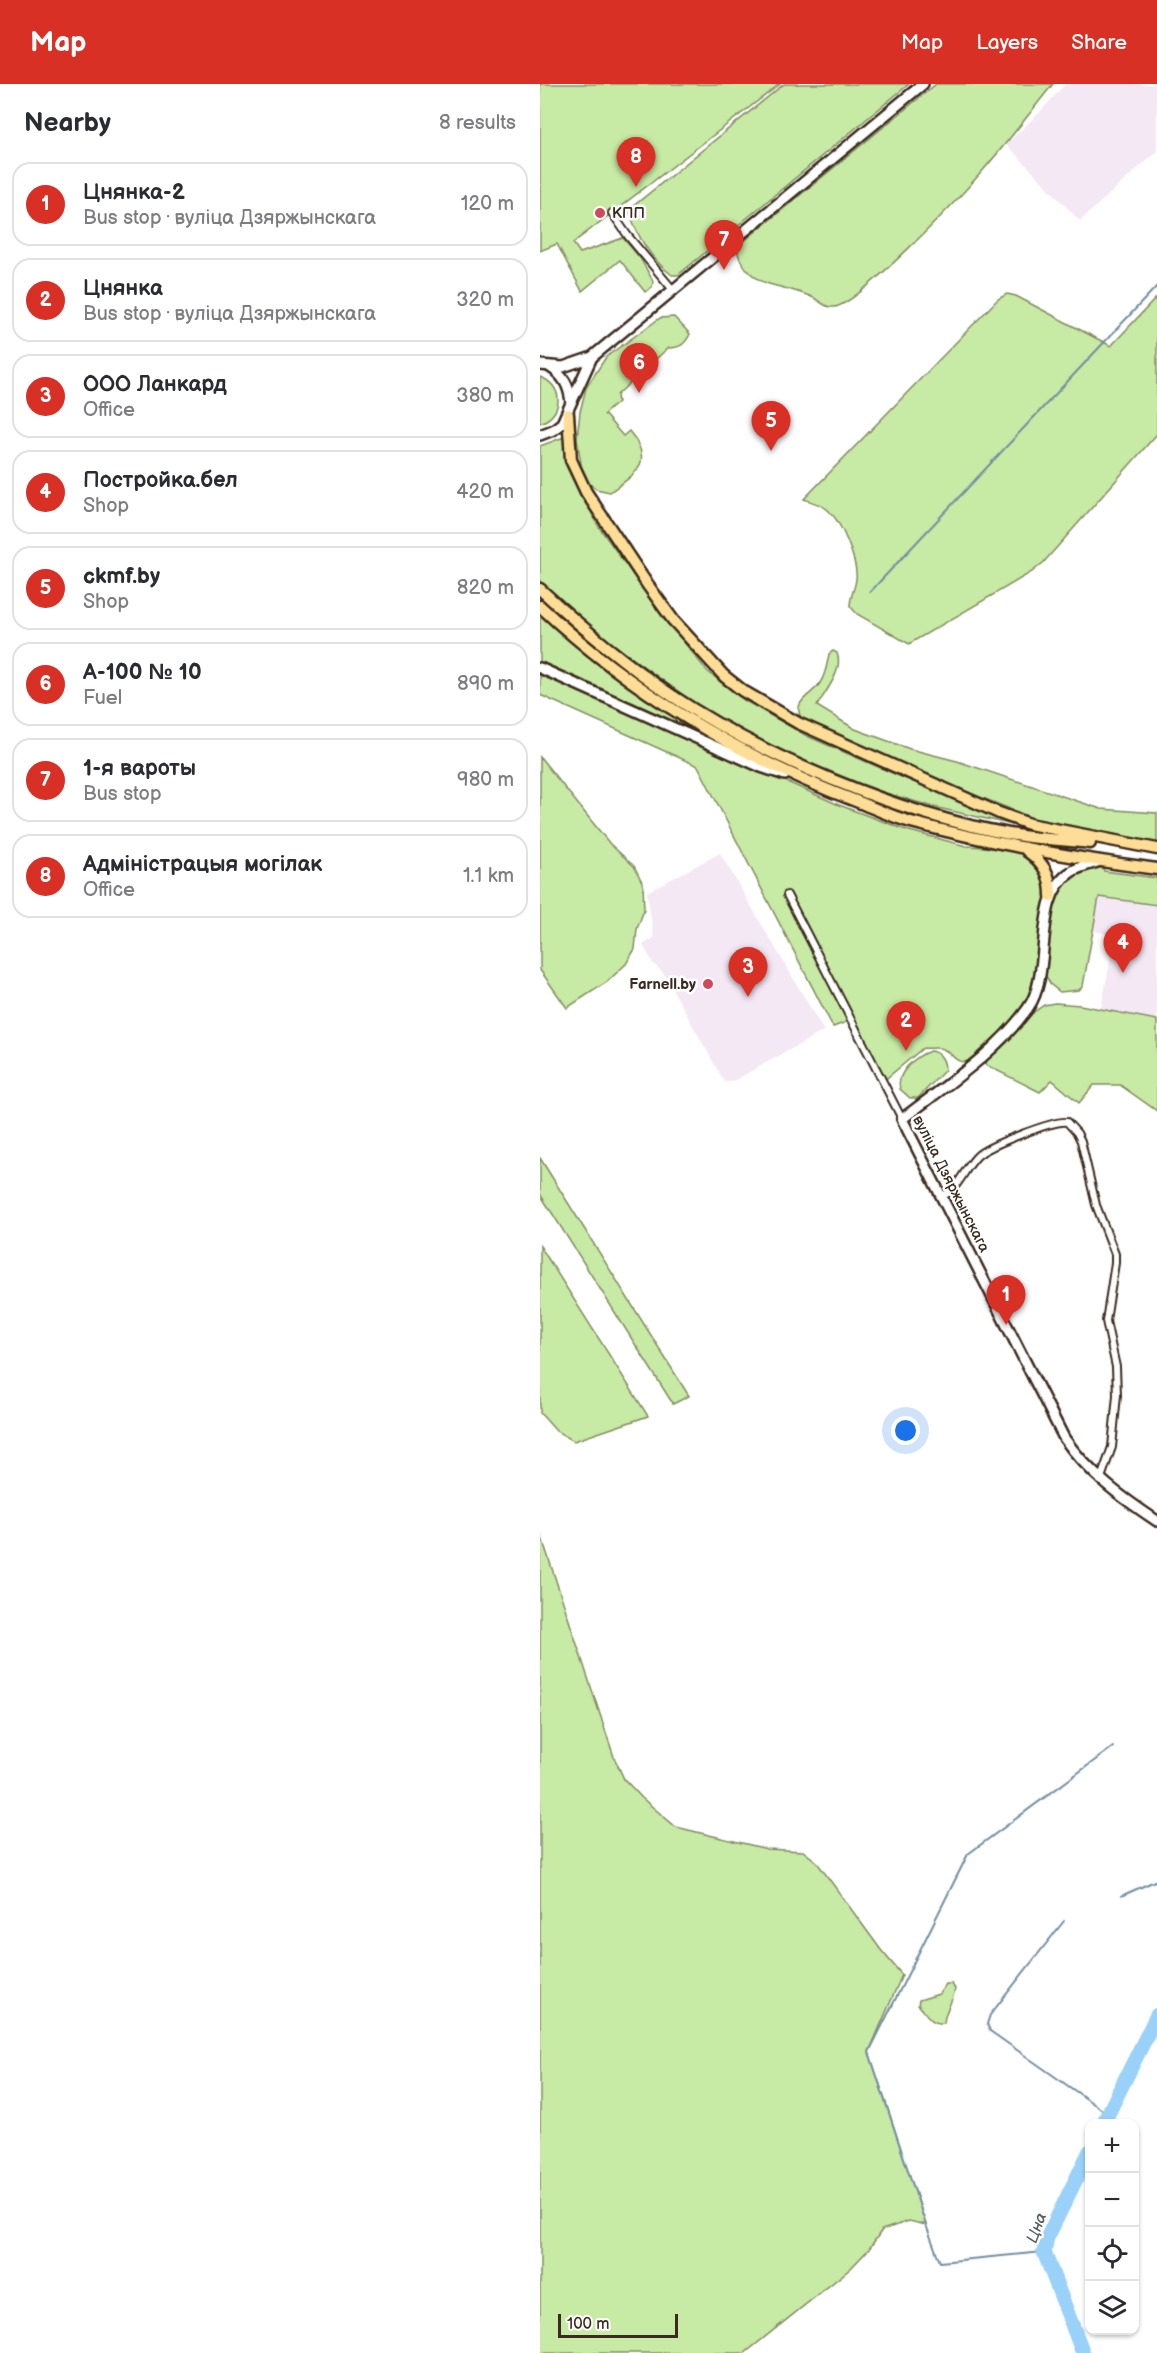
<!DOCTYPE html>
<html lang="en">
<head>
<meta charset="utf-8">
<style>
	:root { --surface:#fff; --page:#f7f7f7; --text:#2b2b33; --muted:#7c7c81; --line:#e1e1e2; --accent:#d93025 }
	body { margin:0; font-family:"Balsamiq Sans",sans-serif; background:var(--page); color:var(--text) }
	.controls { position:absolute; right:18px; bottom:18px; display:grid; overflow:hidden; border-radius:12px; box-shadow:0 2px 4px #0004 }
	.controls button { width:54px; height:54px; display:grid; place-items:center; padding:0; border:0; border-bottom:2px solid var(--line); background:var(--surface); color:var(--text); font:30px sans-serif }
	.scale { position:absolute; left:18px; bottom:15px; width:120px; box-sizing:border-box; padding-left:6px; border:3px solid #3b2a1e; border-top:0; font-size:16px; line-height:21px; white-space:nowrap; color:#3b2a1e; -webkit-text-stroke:4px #fff; paint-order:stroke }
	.you { position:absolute; left:366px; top:1347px; width:21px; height:21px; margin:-15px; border:4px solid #fff; border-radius:50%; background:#1a73e8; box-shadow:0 0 0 9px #1a73e833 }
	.badge { display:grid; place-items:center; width:39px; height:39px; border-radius:50%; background:var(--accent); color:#fff; font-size:20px; font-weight:700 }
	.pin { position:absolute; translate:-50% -50px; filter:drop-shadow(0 2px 3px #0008) }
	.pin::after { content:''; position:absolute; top:32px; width:21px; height:18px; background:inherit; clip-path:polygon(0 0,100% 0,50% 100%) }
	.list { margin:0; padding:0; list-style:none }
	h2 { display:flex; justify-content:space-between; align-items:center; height:78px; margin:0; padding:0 24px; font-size:26px }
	h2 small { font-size:20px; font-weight:400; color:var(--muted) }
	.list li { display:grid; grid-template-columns:39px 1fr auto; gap:18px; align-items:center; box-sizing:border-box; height:84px; margin:0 12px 12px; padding:0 12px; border:2px solid var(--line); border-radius:18px }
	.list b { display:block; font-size:22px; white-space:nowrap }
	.list p { margin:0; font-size:20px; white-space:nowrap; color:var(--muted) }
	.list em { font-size:20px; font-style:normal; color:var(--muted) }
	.icon { flex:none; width:33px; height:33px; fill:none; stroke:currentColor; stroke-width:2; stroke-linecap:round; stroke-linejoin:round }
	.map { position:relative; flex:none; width:617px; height:2269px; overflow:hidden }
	header { display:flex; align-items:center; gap:36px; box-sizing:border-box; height:84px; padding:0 30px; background:var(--accent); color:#fff }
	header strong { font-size:28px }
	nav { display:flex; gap:33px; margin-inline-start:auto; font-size:21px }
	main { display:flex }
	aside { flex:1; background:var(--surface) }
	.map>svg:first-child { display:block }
</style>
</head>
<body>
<header>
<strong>Map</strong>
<nav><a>Map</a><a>Layers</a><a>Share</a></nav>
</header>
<main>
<aside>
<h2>Nearby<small>8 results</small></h2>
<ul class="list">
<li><span class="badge">1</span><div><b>Цнянка-2</b><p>Bus stop · вуліца Дзяржынскага</p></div><em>120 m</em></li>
<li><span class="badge">2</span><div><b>Цнянка</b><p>Bus stop · вуліца Дзяржынскага</p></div><em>320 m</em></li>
<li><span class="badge">3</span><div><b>ООО Ланкард</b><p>Office</p></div><em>380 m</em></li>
<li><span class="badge">4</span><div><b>Постройка.бел</b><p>Shop</p></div><em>420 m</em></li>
<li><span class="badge">5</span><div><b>ckmf.by</b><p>Shop</p></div><em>820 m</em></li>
<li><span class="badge">6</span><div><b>А-100 № 10</b><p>Fuel</p></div><em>890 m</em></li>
<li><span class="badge">7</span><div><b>1-я вароты</b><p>Bus stop</p></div><em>980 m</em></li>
<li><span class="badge">8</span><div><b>Адміністрацыя могілак</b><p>Office</p></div><em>1.1 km</em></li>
</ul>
</aside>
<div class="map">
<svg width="617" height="2269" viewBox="0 0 617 2269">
	<rect width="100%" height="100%" fill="#fff"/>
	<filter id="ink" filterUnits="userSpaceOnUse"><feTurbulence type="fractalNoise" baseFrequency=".0167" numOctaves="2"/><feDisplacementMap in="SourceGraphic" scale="12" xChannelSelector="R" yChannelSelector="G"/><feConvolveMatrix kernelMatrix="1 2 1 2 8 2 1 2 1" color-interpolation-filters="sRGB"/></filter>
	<g filter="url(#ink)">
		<g fill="#f4e8f4">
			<path d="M525,0H617V67L540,137L466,60L500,28Z"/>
			<path d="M180,769L284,947L195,996L185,999L124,890L113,879L103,861L114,854L107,808Z"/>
			<path d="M559,813L617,821V936L561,925L575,851L553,847Z"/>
		</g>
		<g fill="#c7eaa4" stroke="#818a61" stroke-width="1.5">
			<path d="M0,0H240L33,159L40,169L83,154L100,174L113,197L112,203L105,208L80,176L42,207L17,160L0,167Z"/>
			<path d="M244,0H369L138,191H132C112,176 96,152 90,128L91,124Z"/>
			<path d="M396,0H513C488,31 464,63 438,92C419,114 317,222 294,223C286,224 281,218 274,214C259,207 242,204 226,199C213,194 195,177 198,162Z"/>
			<path d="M467,210L476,212L571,262L617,213V350L503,479L492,488L369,560L317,530L310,522C310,512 315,505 316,495C318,478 302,439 289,427C284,421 272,418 264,415L458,215Z"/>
			<path d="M134,233L150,250C145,261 139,264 128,264L77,311L78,318L64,330L83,352L89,347C115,378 97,389 70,408L56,405L43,394L40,384L41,379L37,355L40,328L46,304L66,273L120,234Z"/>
			<path d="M0,293C24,301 24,331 0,339Z"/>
			<path d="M24,353L30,388L59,443L116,523L167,587L205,617L267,652L366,695L401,708L473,741L394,723L318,701L232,662L165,627L58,549L0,497V362Z"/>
			<path d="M0,531C50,579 108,617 167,653L165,655L0,578Z"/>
			<path d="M293,567L297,569C304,586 285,608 277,622L315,645L370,665L417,677L561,725L617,729V761L503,738L350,677L293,652L261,634C252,616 272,612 280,599C286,590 287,580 289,570Z"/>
			<path d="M0,588L299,721L366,746L426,762L484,765L497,774L511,811L523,794L561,777L564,787L617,794V821L559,813L543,902L539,906L520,908L511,901L506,892L510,817L490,908L482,923L474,935L429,977C415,981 414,970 403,965C398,963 388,965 383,964L342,998L312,936L293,943L158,682L0,611Z"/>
			<path d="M0,673L70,760L94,782L103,800L104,826L97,845L95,865L86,880L67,898L27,924L0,886Z"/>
			<path d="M515,919L540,921L617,936V1027L580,1001H554L539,1019L512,996L500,1008L444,980L494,928L504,921Z"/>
			<path d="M390,967C401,968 405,977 405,986L378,1014H370L360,1005C355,989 376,972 390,967Z"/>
			<path d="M0,1074L149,1312L133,1320L0,1110Z"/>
			<path d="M0,1162L108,1332L34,1357L16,1347L0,1329Z"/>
			<path d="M0,1448L74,1673L84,1695L102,1714L136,1743L227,1765L263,1767L276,1777L341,1866L362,1891L329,1968L386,2141L369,2137L342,2146L329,2165L310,2185L205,2269H0Z"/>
			<path d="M406,1900H412L415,1905C413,1918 405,1925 404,1939C390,1941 387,1929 378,1921L379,1916L399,1910Z"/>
		</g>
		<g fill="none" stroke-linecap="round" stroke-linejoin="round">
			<g stroke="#738ea1" stroke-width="2">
				<path d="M330,508L617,202"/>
				<path d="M581,1812L617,1796"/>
				<path d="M524,1837L450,1931L447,1940L450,1947L568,2030"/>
				<path d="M504,2168L400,2178L386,2141L329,1968L428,1770L573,1663"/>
			</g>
			<g stroke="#99d1f9" stroke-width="15">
				<path d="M563,2040L617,1931"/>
				<path d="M543,2269L504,2168L507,2154L550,2067"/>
			</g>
			<defs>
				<g id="minor">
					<path d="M72,129L88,152L134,207"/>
					<path d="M247,811L362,1035"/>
					<path d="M401,1113C420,1104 423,1086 437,1072C447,1062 514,1036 527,1038L537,1049L541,1057L556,1121L575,1170V1179L566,1237L576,1283L577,1311L572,1363L560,1397"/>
				</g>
				<g id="secondary">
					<path d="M0,281L23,283L52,273L383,0"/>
					<path d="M10,283C24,292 29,302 31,318"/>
					<path d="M0,351L13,346L22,339L52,273"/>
					<path d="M0,584L221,683L245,691"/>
					<path d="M561,777C551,780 540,782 531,788C491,813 514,887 488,924C456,969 405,1002 362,1035L524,1354C549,1390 581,1413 617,1437"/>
				</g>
				<g id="trunk">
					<path d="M28,330L31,376L46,408L107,500L133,536L184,592L203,607L258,639L459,729L489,740L617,765"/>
					<path d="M0,505C41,543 84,579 131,611C223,673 360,730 469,750C496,755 524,756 550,759"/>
					<path d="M0,522C90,607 200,673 316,717C334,724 352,733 371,738C452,760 534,774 617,785"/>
					<path d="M487,767C504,779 511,791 511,812"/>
				</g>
			</defs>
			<use href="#minor" stroke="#3b2a1e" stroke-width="10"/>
			<use href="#secondary" stroke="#3b2a1e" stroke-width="14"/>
			<use href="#trunk" stroke="#3b2a1e" stroke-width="15"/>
			<use href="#minor" stroke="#fff" stroke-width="6"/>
			<use href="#secondary" stroke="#fff" stroke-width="9"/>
			<use href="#trunk" stroke="#fedd96" stroke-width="10"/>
		</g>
	</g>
	<g fill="#d1495b" stroke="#fff" stroke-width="2">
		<circle cx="60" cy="129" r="6"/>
		<circle cx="168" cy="900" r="6"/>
	</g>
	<g text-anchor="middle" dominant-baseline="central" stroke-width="5" stroke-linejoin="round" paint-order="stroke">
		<g font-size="15" font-weight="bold" fill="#3b2a1e" stroke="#fff" text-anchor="start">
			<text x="72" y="129">КПП</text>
			<text x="156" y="900" text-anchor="end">Farnell.by</text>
		</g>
		<g font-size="15" fill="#3b2a1e" stroke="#fff">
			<text transform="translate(411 1100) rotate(63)">вуліца Дзяржынскага</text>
		</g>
		<g font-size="16" font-style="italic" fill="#575c60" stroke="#fff">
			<text transform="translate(497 2144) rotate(-70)">Цна</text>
		</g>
	</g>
</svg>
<div class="controls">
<button>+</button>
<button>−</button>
<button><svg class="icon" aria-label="locate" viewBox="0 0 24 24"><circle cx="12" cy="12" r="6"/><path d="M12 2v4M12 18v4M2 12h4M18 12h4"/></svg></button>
<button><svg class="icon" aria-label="layers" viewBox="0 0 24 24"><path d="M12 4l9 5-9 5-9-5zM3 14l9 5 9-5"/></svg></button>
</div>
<div class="scale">100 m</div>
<div class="you"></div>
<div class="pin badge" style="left:466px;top:1241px">1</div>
<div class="pin badge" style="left:366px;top:967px">2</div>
<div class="pin badge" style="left:208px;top:913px">3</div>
<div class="pin badge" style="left:583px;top:889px">4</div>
<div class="pin badge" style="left:231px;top:367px">5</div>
<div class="pin badge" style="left:99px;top:309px">6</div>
<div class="pin badge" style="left:184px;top:186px">7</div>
<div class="pin badge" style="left:96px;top:103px">8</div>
</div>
</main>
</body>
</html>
